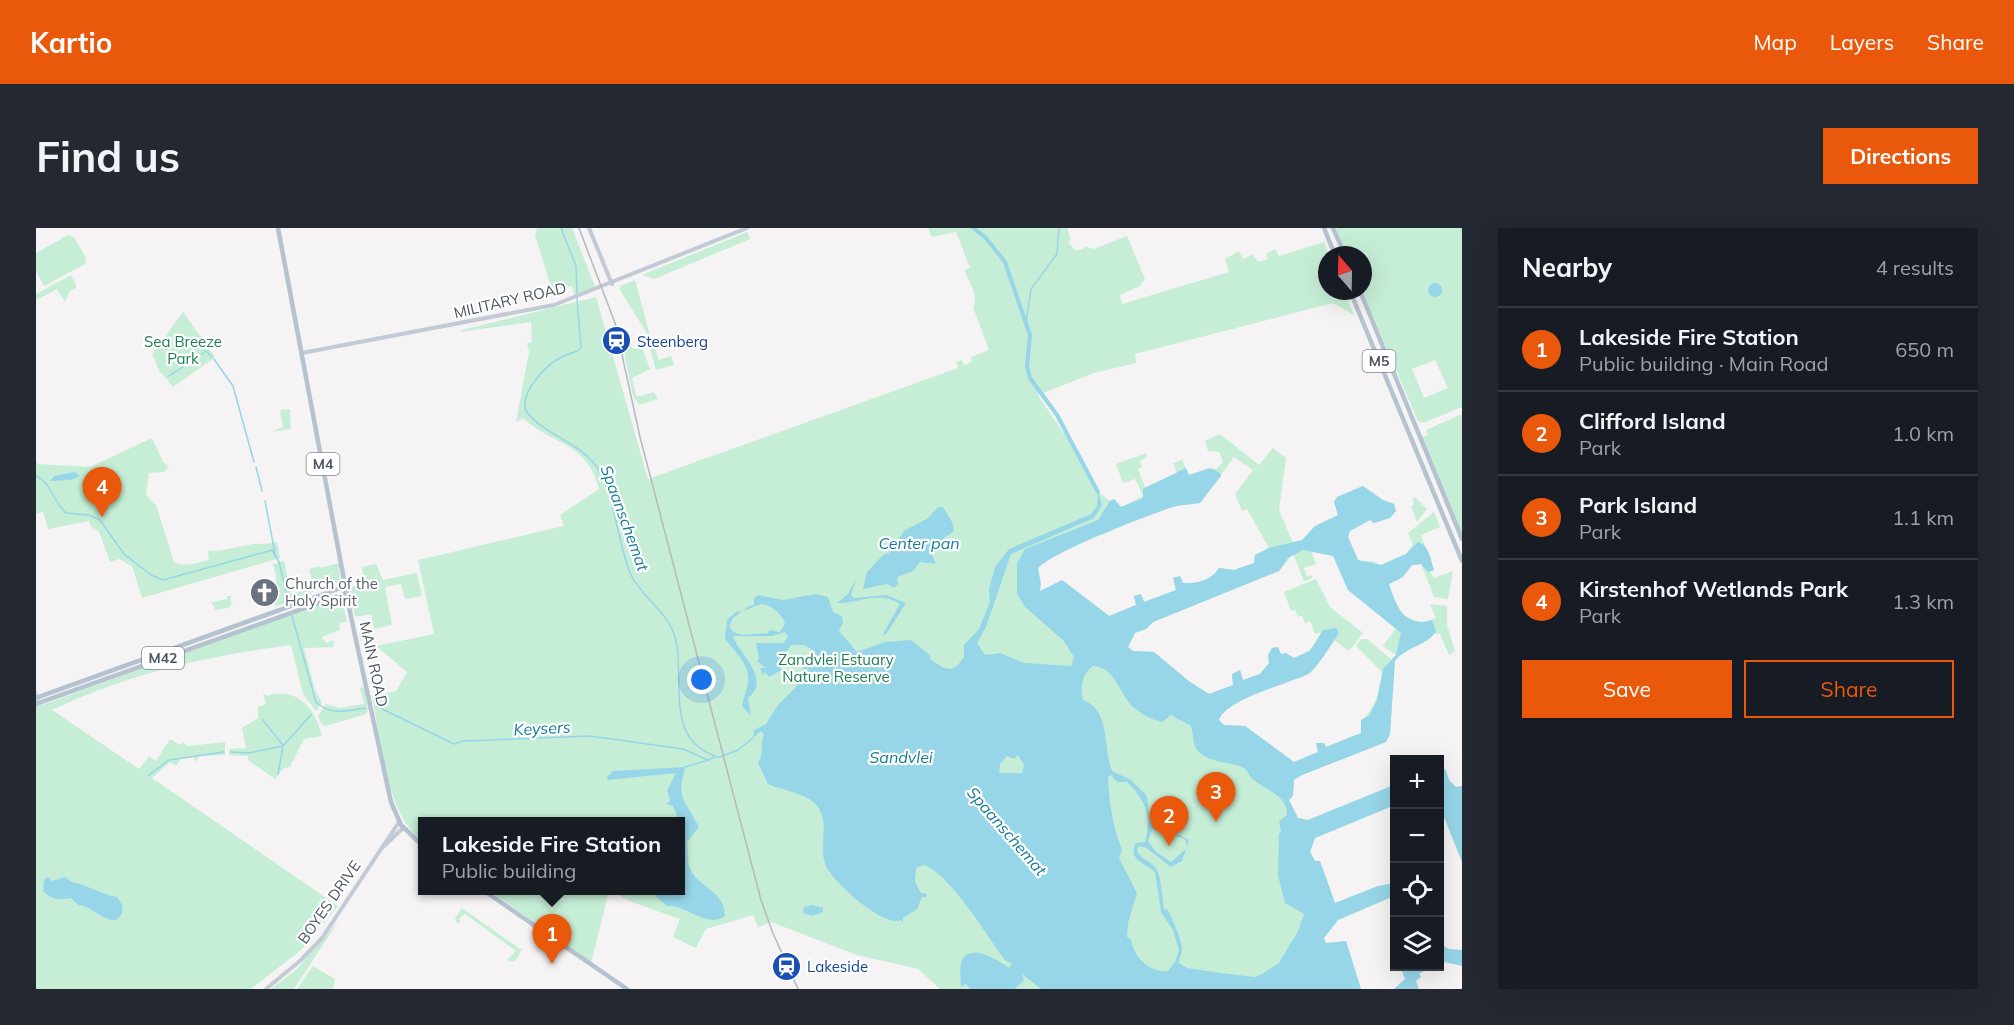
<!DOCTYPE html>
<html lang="en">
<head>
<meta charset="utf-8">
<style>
	:root { --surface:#171b24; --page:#242831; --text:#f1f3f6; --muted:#9ea1a6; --line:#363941; --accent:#ea580c }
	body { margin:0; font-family:Mulish,sans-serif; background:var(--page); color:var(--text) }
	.controls { position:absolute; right:18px; bottom:18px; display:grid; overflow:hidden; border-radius:0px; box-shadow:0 6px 24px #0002 }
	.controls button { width:54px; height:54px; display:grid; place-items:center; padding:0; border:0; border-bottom:2px solid var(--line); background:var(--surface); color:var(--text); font:30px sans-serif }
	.compass { position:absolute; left:1282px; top:18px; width:54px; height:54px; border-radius:50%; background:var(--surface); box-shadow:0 6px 24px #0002; rotate:340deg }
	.you { position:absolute; left:666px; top:452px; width:21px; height:21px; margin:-15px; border:4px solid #fff; border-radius:50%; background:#1a73e8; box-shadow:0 0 0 9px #1a73e833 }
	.badge { display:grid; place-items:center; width:39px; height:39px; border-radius:50%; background:var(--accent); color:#fff; font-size:20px; font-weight:700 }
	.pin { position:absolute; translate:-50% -50px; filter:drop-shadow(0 2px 3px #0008) }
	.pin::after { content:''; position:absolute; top:32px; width:21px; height:18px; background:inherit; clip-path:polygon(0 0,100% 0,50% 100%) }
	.popup { position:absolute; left:382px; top:589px; width:267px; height:78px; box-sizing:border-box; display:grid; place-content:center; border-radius:0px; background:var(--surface); filter:drop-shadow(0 2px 4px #0005); font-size:20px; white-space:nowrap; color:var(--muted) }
	.popup b { font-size:22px; color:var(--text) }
	.popup::after { content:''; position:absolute; left:50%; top:100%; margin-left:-12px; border:12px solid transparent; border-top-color:var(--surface) }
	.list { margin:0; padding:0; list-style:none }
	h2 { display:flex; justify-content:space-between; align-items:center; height:78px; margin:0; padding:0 24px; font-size:26px }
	h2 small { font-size:20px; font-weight:400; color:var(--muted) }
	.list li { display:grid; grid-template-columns:39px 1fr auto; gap:18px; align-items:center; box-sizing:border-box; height:84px; padding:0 24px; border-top:2px solid var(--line) }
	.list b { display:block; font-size:22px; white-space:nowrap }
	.list p { margin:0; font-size:20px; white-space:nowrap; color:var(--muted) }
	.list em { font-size:20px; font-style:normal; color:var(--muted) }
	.actions { display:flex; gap:12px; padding:18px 24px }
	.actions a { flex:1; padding:14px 0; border:2px solid var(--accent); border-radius:0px; text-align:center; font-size:21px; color:var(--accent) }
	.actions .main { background:var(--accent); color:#fff }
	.icon { flex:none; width:33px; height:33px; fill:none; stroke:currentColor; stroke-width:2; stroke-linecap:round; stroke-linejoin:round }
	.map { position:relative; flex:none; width:1426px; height:761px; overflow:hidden; border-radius:0px }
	header { display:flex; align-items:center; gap:36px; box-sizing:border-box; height:84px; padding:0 30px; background:var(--accent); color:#fff }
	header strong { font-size:28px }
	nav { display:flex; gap:33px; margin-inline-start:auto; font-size:21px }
	.intro { display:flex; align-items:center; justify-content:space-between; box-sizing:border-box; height:144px; padding:0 36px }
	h1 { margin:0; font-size:42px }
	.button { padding:15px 27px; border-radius:0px; background:var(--accent); color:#fff; font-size:21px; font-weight:700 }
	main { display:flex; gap:36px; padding:0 36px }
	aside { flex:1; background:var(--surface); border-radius:0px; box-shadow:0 6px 24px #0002 }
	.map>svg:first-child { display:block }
</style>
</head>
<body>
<header>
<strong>Kartio</strong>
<nav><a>Map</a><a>Layers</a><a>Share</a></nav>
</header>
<div class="intro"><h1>Find us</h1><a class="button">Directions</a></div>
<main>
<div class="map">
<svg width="1426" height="761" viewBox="0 0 1426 761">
	<rect width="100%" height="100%" fill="#f5f3f3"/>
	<g fill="#c6eed6" fill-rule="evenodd">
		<path d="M501,0H536L559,59L538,67L536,58L516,62L499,7Z"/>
		<path d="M892,0H1031L1035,12L1032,14L1040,23L1051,19L1058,21L1091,8L1109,51L1104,58L1084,67L1086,76L1193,44L1189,31L1203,23L1207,31L1217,26L1222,34L1232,31L1230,26L1239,21L1243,28L1288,14L1293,27H1291V63H1308L1318,87L1297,75L1099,126L1100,135L1058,145L1002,167L1028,206L1029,204L1062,264L1074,273L1078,271L1085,279L1107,268L1099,251L1087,255L1080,236L1110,225L1111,229L1104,233L1106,239L1102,241L1109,259L1141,245L1137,235L1146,232L1153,247L1174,240L1180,241L1187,234L1183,224L1172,223L1169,213L1184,206L1223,237L1237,220L1250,230L1243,282L1257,315L1266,312L1279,298L1302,287L1298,274L1301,269L1327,258L1347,272L1358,276L1360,283L1354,290L1338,295L1334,292L1314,303L1312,309L1323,333H1336L1345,337L1370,326L1377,316L1372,305L1398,284L1404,299L1385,307L1398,342L1394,344L1398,350L1417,343L1412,371L1398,369L1385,336L1376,337L1367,349L1353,356L1361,381L1366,387L1387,395L1400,390L1394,376L1411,378V397L1419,423L1413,427L1404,406H1398L1363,428L1359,433L1354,506L1350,514L1266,547L1258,552L1257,568L1253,572L1262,590L1272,592L1358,557V575L1354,579L1279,610L1274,624L1279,633H1284L1299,675L1342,658L1358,655V668L1302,692L1288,710L1290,715L1310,713L1325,761H904L882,741L821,727L735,694L722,699L717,687L670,701L660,720L637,709L644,691L593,673L576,663L645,662V594H387V614C349,585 345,512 336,468L360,463L371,444L340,418L398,406L382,332L528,298L524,287L563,261C551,213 517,218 487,190L480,194L493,124L491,115L496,114L495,94L425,104L426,102L560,69L612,251L922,140L920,134L926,132L928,137L936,134L935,129L953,122L937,79C943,68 933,54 928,42L934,40L920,4L896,9ZM1198,229L1217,242L1199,266L1206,283L1211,281L1233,320L1219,327L1218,335L1198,342L1183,340C1176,352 1162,356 1147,355L1144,348L1137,350L1140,362L1108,374L1105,366L1098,368L1100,377L1074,388L1026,352L1004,364L1002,340C1017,324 1112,287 1137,279C1145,276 1155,277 1164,275ZM1275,323L1297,328L1312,362L1359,398L1360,400L1347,418L1360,427L1355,431L1331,411H1325L1320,418L1346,444C1344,462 1339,482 1325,492V505L1290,519L1288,515H1280L1282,524L1258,534L1209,498L1188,497L1183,492L1187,483L1214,467L1273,446L1298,412L1313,423L1327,405L1294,379L1280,351L1248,364L1255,383L1259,382L1262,389L1266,388L1269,395L1274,393L1279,406L1286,404C1284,418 1269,425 1257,430L1250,425L1245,426L1242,419L1236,420L1232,427L1233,435L1224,446L1207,452L1204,442L1196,446L1197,457L1174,466L1154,454L1118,424L1097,423L1092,419L1099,405L1110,401L1117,394L1243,343L1257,326L1268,353L1275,351L1277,347L1271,348L1268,340L1280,336Z"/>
		<path d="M1300,0H1426V179L1387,195L1382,193L1326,63L1327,27H1311ZM1399,132L1412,160L1388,170L1376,141Z"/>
		<path d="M711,4L714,11L618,51L606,47Z"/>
		<path d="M32,7L38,9L50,30L49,36L8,58L0,43V25Z"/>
		<path d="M35,47L41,59L34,63L29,74L21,61L0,72V66Z"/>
		<path d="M599,52L614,107H612L584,62V58Z"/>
		<path d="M147,84L179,129L137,159L123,142L116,126Z"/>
		<path d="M592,113L597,121L602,120L601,116L607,122L614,141L596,150L600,167L604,168L618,164L622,171L603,177L597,168L586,114Z"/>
		<path d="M616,113L623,132L635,128L638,137L620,142L613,116Z"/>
		<path d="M254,181L255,201L236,204L247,199L244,182Z"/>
		<path d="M1426,186V306L1386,209L1392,207L1390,202Z"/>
		<path d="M116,210L127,234L133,239L128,244L113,245L110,267L120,277L138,334C149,340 162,334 173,332L172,323C188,323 201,319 217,316C226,315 230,317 241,314L244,330L106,370L96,338L83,331L74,334L63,303L55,299L53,293L12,301L7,284L0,286V234L2,236L54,239Z"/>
		<path d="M1379,269L1391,281L1381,294L1375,278L1378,276L1376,271Z"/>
		<path d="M248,333L255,366L278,360L273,341L284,338L285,340L303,335L304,353L239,379L240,348L237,336Z"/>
		<path d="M340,336L347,352L381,345L386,368L369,371L365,356L349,359L356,397L338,401L335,386L319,389L313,359L329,356L326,339Z"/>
		<path d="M191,368H195L194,375H197L192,380L177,382L179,380L175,374L191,371Z"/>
		<path d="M300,370L307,376L311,394L303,395L304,402L286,409L290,415L297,412L298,419L268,420L279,462L286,475L280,483L267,466L255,417C174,427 90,446 16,482L103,541L113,528L120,533L134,511L144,517L146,514L152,518L189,514V527L163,528L159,534L158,528L145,531L140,538L134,534L116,550L302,678L265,722L215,761H0V461L6,477Z"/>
		<path d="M328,459L332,482L330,486L290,498L286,496L282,488L290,476L303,480L328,476L324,460Z"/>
		<path d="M227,465L231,468C261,458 280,481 286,508L268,511L254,539L248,540L239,551L212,532V528L193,527V521L210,520L206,500L222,490V479L230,476Z"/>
		<path d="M454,663H573L555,735Z"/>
		<path d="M426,680L484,721L487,719L480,732L475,734L471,732L480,723L429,686L423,691L425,694L421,696L419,690Z"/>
		<path d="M303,692L258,761H235L261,741Z"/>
		<path d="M277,738L299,751L297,761H261Z"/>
	</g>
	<g fill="#96d6e8" fill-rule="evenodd">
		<circle cx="1399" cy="62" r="7"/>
		<path d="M1150,240L1153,247L1174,240L1184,245L1185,248L1164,275C1155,277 1145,276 1137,279C1112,287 1016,324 1002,340L1005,356L1004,363L1026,352L1073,388L1100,377L1098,368L1105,366L1108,374L1140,362L1137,350L1144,348L1147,355C1161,356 1176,352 1183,340L1198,342L1218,335L1219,327L1233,320L1266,312L1279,298L1302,287L1298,274L1301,269L1327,258L1347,272L1358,276L1360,283L1354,290L1338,295L1334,292L1314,303L1312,309L1322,332L1345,337L1370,326L1382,314C1393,317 1395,332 1398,342L1392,344L1385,336L1376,337L1367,349L1353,356C1360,377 1368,401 1396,392L1400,403C1393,417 1369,419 1359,433L1354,506L1350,514L1266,547L1258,552L1257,568L1253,572L1262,590L1272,592L1358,557V575L1354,579L1279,610L1274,624L1279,633H1284L1299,675L1342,658L1358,655V668L1302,692L1288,710L1290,715L1310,713L1325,761H1005L986,746L988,752L979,761H934L930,756L925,759C925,754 923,739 926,732C934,715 963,732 973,740L976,736L969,732C950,707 915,647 888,637L880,640L879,654L885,665L891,666L890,669H886L881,681L867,690V695L865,692C849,701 796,653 790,638C782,620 794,597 782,579C772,565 747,563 732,556L722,535C728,528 724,515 728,506L725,503L717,510L718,502L730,496L742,477L760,459L769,433L777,422L768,417H755L749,426L759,434L755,436L749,431L744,438L746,442L733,449L729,444L727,448L724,440H730L721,433L723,430L720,415H747L752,409L749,404L736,408H697C701,424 737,451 712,470L715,488L706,478C707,470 711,463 712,455C715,436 698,424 689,410L691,392L700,384L708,383L711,379L718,377V370L722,367L747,372L779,366L792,369L797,384L806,388L807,395L803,403L821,424L849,414L875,412L894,427L895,432L908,440L916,441L922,437L928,429V417L943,401L954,374L953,361L959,339L973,321L1055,286L1061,278L1062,264L1066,277L1058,290L975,326L950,399L941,415L949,427L964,425L988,435L1035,438L1038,429L1027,412L989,379L981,366V335L989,321L1062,292L1074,273L1078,271L1085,279L1107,270V261ZM1267,322L1297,328L1312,362L1365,405L1360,427L1347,441L1341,472L1333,488L1325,492V505L1290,519L1288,515H1280L1282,524L1258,534L1209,498L1188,497L1183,492C1190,471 1252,456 1272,446C1280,442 1297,414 1303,405L1300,400L1287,402L1274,423L1258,430L1250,425L1245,426L1242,419L1236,420L1232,427L1233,435L1224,446L1207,452L1204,442L1196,446L1197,457L1173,466L1154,454L1118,424L1097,423L1092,419L1099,405L1110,401L1117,394L1243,343L1252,330ZM725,376C736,377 747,387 749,396L744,404L733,402L732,405L707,407L697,404L693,398L697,390L705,384ZM1057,438C1079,439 1083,465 1096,478C1105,486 1115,491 1126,494L1135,487L1155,498C1158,507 1156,518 1163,524C1176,536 1193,533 1208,540C1212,543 1213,548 1217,551C1229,562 1252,567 1251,587L1243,593L1245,603L1243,606L1242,648L1249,675L1268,686L1262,703L1243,735L1226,746L1219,749L1185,745L1151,740L1143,735C1143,729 1146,726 1146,721C1145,709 1137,693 1132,682L1128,681C1126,669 1126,653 1121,642C1116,632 1103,632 1101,621L1103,618L1109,619L1135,639L1146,633L1153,612L1114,592L1111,568L1095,552L1076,543C1067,521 1075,482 1047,472C1044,459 1046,446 1057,438ZM982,527L988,537L986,545H963L964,536L971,528L978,531ZM1075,547L1081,554H1091C1110,573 1116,588 1109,614L1100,615C1091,631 1109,635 1119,644L1125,684L1137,702L1143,722L1139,734L1132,743C1113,745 1097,728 1095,711L1091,709L1092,695L1101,665L1083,630L1086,622C1077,600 1073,574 1072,549ZM1116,601L1147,610L1150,613L1151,620L1135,634L1119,623L1112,613Z"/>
		<path d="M39,244L44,248L35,252L14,253L18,248Z"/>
		<path d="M902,279H907L916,294L918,303L908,310L909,314L903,316L896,327L900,336L884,334L877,343L861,349L862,356L858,360L851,356L827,361L831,344L847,327L853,325L868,303L892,290Z"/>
		<path d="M820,351L815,367L817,370L850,367L870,375L851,405L846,408L864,376C844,362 819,376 801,375L812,366Z"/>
		<path d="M649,539L645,559L647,571L663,599L651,614C652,621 651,631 653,638C661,660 689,662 689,688C670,701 651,676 631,678L614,663L645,662V594L628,593L642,590L637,578L631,576L634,572L631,563L640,545L572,552L571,549L577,543Z"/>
		<path d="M1406,540L1410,542L1413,552L1420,559L1426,558V634L1404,579V541Z"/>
		<path d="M12,649L16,653L29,649C40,658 42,654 52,659C66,664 66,666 81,669C88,677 89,686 80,692C65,693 57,678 42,677L35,670C24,672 16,672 7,663L8,652Z"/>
		<path d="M777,677L787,680V684L776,688L767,685L768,679Z"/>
		<path d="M1404,716L1413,721L1426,722V738L1404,733Z"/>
		<path d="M1364,739V738L1394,739L1383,746L1385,749L1380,753L1383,761H1358L1369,751Z"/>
	</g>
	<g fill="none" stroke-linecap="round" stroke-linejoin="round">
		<g stroke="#96d6e8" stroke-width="1.5">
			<path d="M525,0L540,38L541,65"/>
			<path d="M541,70L545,120C540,125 534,125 528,128C511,135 486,162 489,181C504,205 538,212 557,234C577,256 582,318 595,347C605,368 630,383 638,406C650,441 630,500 667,522C673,525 677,529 684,529L702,522L717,510"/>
			<path d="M990,95L995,61L1021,26L1023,0"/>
			<path d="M178,131L197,158L218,234"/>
			<path d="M133,148L170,123L176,129"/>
			<path d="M220,239L226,263"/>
			<path d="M0,248C16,255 17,274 30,285L53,287L64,292L88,326L115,347L127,352L236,322L243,334L252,373"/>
			<path d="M229,273L239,325"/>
			<path d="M256,388L280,474C294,488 312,483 329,480"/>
			<path d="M340,478L418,516L427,513L554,508L647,521L672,532L679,529"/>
			<path d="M226,491L247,517"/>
			<path d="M195,524L213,525L247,518"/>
			<path d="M649,539L673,532"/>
			<path d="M242,546L247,518L275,487"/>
			<path d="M112,548L133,532L188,524"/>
		</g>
		<path stroke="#96d6e8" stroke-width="4" d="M937,0L949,9L969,34L994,107L991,139L994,150L1021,187L1062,264"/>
		<g stroke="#c2cbd5" stroke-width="4">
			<path d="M553,0L576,56"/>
			<path d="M266,125L518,77L711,0"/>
			<path d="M346,620L367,600"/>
			<path d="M230,761L265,732L286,710L363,594"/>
		</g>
		<g stroke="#b5c2cf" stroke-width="4.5">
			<path d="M242,0L315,389L355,574L365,597L387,618"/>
			<path d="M1288,0L1299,27"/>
			<path d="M1297,0L1309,27"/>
			<path d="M1314,63L1426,333"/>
			<path d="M1324,63L1426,311"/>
			<path d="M0,470L310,358"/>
			<path d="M0,476L311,365"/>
			<path d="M447,662L591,761"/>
		</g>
		<path stroke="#b5b8bd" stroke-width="1.5" d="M543,0L579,95L604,209L725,672L736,703L762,761"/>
	</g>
	<defs>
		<symbol id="station-disc" viewBox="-11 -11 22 22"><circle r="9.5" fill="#1a4fb4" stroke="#fff"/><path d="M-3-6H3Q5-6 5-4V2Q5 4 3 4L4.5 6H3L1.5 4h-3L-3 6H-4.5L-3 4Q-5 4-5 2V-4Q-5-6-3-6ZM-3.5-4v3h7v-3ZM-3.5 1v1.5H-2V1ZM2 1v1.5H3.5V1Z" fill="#fff"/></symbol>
		<symbol id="church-disc" viewBox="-11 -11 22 22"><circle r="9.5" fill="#6b7280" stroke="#fff"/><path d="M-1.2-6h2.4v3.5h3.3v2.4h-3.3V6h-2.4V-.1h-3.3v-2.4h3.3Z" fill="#fff"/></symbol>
	</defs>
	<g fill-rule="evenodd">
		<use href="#station-disc" x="564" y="96" width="33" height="33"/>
		<use href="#church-disc" x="212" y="348" width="33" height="33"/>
		<use href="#station-disc" x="734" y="722" width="33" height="33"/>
	</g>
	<g text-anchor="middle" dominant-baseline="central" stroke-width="4.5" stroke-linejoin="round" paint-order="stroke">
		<g fill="#fff" stroke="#818990" stroke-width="1.5">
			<rect x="1326.5" y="122" width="33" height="22" rx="4.5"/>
			<rect x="270.5" y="225" width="33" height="22" rx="4.5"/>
			<rect x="106" y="419" width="42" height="22" rx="4.5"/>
		</g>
		<g font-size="14" font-weight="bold" fill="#4b5660">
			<text x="1343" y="133">M5</text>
			<text x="287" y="236">M4</text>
			<text x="127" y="430">M42</text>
		</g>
		<g font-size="15" fill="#4b5660" stroke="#fff">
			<text transform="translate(474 72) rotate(-13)">MILITARY ROAD</text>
			<text transform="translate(338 436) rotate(78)">MAIN ROAD</text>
			<text transform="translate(293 674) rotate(-55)">BOYES DRIVE</text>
		</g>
		<g font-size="15" fill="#1e7f50" stroke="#fff">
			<text x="147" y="113">Sea Breeze<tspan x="147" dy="17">Park</tspan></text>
			<text x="800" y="431">Zandvlei Estuary<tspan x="800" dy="17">Nature Reserve</tspan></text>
		</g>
		<g font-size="15" fill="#164399" stroke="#fff" text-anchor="start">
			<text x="601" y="113">Steenberg</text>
			<text x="771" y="738">Lakeside</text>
		</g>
		<g font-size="15" fill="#5b616d" stroke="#fff" text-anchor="start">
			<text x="249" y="355">Church of the<tspan x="249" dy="17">Holy Spirit</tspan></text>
		</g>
		<g font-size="16" font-style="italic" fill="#157b9a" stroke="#fff">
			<text transform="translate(589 290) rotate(70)">Spaanschemat</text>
			<text x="883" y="315">Center pan</text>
			<text transform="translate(506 500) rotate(-3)">Keysers</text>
			<text x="865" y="529">Sandvlei</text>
			<text transform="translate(971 603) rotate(49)">Spaanschemat</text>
		</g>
	</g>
</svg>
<div class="controls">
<button>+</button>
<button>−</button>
<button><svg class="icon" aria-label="locate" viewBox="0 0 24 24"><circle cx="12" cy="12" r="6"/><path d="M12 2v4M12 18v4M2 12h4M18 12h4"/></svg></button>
<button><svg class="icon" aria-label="layers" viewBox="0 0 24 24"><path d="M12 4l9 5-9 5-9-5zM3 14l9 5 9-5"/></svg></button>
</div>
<svg class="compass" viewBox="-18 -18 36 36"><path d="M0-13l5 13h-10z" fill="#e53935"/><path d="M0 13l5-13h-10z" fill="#9ea1a6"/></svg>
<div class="you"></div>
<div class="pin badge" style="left:516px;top:736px">1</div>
<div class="popup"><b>Lakeside Fire Station</b>Public building</div>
<div class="pin badge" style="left:1133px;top:618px">2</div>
<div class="pin badge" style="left:1180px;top:594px">3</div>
<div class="pin badge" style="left:66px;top:289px">4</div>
</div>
<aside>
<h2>Nearby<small>4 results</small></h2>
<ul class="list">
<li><span class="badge">1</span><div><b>Lakeside Fire Station</b><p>Public building · Main Road</p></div><em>650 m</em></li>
<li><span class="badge">2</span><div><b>Clifford Island</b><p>Park</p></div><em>1.0 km</em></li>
<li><span class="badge">3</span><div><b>Park Island</b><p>Park</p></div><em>1.1 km</em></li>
<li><span class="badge">4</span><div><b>Kirstenhof Wetlands Park</b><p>Park</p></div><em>1.3 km</em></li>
</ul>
<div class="actions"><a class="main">Save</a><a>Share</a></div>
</aside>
</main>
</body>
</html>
